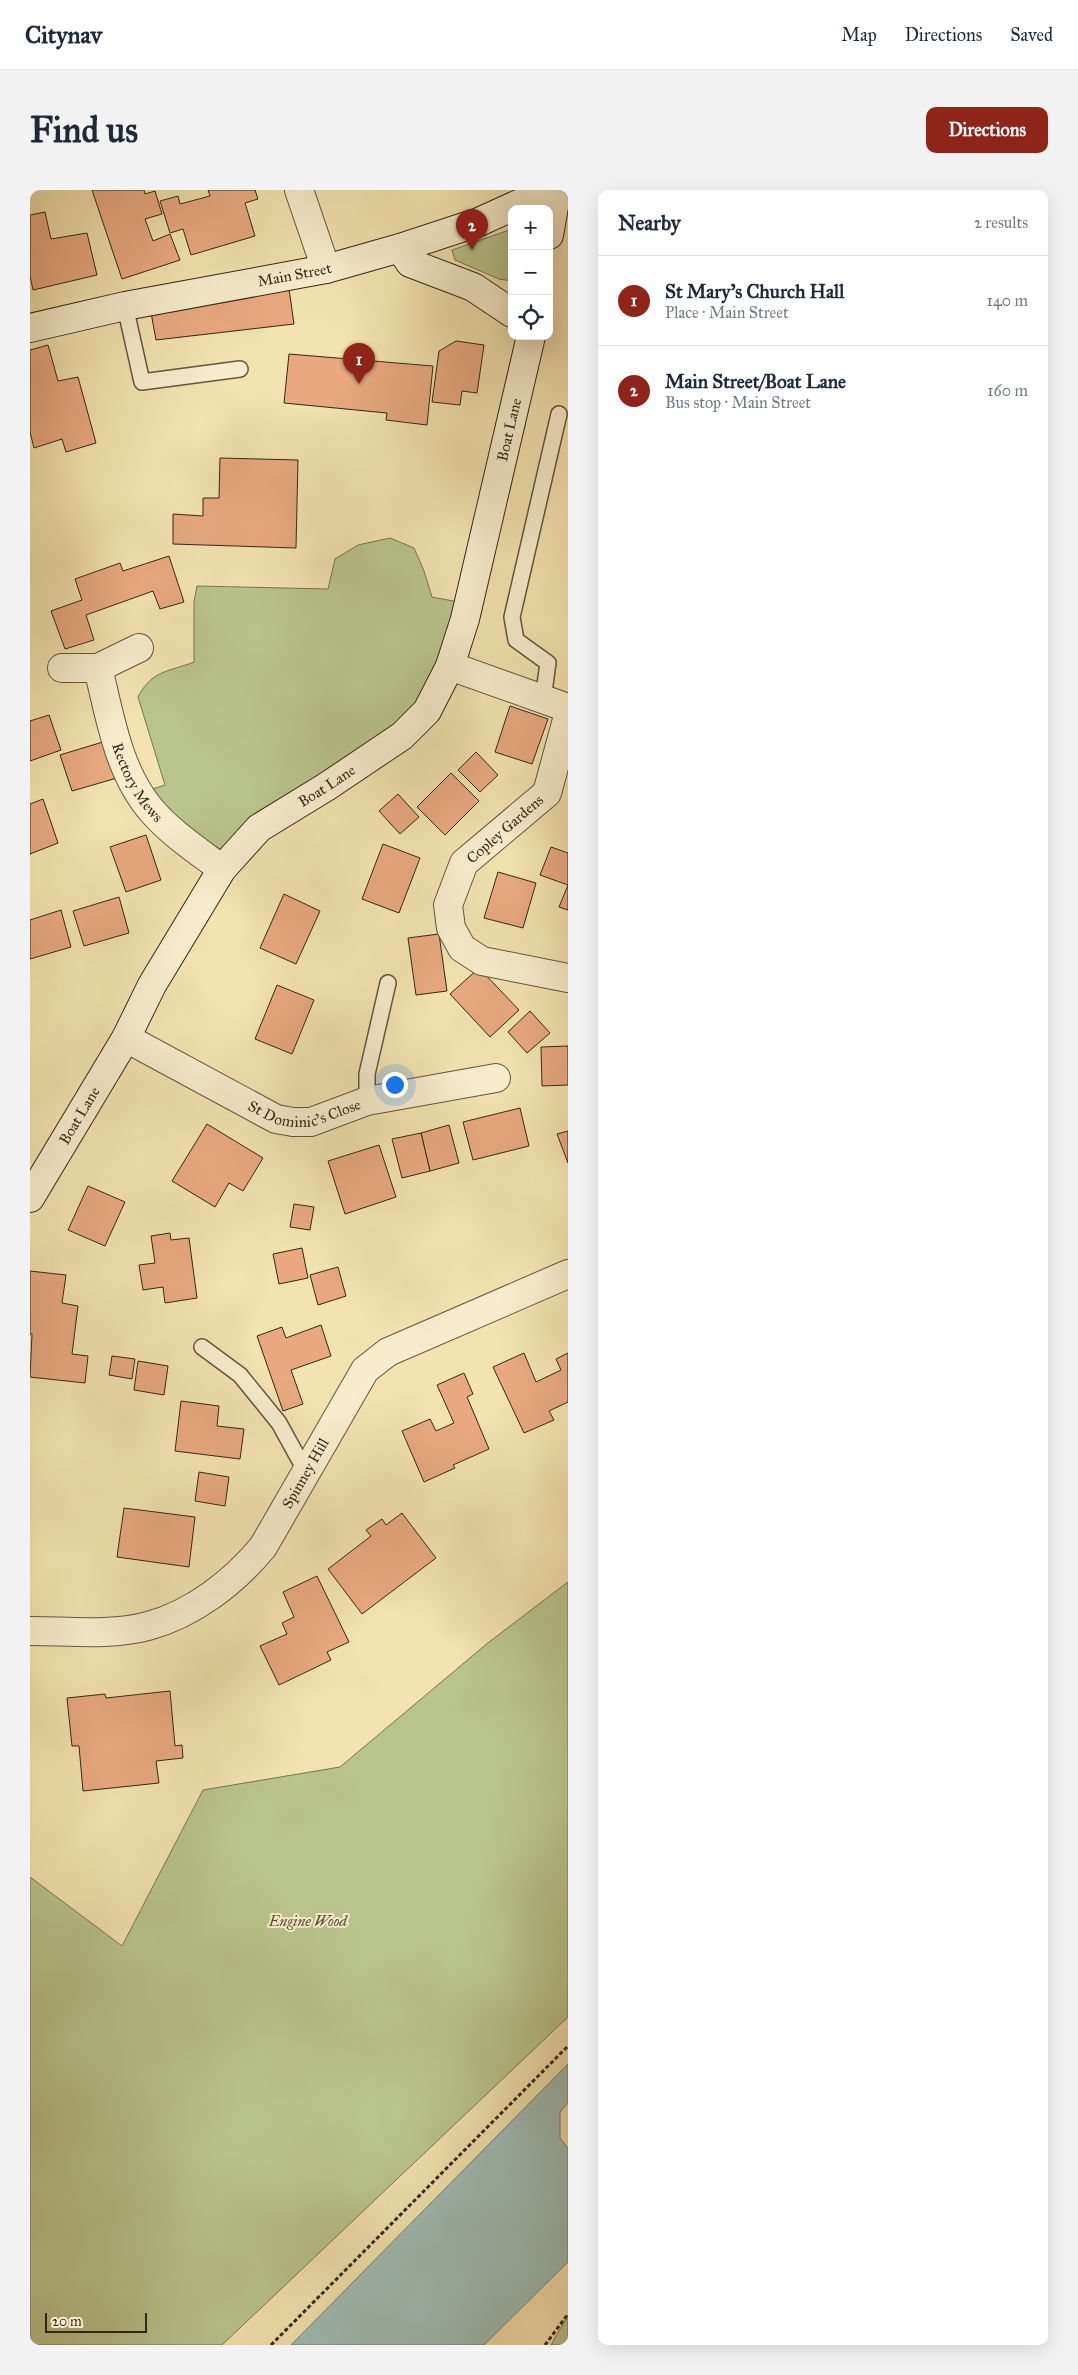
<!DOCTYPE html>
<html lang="en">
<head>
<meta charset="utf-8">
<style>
	:root { --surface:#fff; --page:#f2f2f3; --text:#1f2937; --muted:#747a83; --line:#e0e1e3; --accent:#8f2418 }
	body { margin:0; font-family:"IM FELL Great Primer",serif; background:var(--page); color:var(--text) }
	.controls { position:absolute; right:15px; top:15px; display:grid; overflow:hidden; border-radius:10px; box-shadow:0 5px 20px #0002 }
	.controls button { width:45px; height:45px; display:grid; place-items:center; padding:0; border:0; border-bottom:1px solid var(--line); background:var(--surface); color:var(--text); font:25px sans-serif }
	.scale { position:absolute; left:15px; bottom:12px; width:102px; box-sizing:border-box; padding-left:5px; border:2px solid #342718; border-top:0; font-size:14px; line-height:18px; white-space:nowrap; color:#342718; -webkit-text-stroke:4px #f7edcc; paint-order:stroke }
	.you { position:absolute; left:364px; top:894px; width:18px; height:18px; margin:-12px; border:4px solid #fff; border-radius:50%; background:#1a73e8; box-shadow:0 0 0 8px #1a73e833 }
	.badge { display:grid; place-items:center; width:32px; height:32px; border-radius:50%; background:var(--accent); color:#fff; font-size:16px; font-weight:700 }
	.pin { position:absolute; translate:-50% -41px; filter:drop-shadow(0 1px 2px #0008) }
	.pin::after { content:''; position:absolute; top:26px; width:18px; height:15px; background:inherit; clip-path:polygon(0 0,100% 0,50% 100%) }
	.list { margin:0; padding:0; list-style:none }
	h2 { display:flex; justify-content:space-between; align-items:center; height:65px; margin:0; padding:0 20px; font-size:21px }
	h2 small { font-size:16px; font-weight:400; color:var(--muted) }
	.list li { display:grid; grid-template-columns:32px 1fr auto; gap:15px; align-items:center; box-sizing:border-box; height:90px; padding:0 20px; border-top:1px solid var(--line) }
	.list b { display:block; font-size:19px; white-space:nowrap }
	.list p { margin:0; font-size:16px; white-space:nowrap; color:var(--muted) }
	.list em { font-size:16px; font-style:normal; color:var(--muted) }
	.icon { flex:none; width:28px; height:28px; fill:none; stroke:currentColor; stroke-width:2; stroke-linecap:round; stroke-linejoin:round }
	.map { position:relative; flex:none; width:538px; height:2155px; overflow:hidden; border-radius:10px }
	header { display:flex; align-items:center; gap:30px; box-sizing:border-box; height:70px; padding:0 25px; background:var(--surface); border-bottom:1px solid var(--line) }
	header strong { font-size:24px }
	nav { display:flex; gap:28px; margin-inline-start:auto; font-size:18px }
	.intro { display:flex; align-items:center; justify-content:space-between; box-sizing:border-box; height:120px; padding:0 30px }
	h1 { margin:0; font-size:35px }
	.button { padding:12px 22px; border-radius:10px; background:var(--accent); color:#fff; font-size:18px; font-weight:700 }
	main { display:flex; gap:30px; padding:0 30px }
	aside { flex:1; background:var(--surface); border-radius:10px; box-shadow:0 5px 20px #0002 }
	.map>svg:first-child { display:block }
</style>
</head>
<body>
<header>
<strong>Citynav</strong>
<nav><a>Map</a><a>Directions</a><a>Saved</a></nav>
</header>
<div class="intro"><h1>Find us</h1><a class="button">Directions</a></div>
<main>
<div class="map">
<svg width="538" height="2155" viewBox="0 0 538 2155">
	<rect width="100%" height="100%" fill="#f2e3b0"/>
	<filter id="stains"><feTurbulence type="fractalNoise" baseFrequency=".004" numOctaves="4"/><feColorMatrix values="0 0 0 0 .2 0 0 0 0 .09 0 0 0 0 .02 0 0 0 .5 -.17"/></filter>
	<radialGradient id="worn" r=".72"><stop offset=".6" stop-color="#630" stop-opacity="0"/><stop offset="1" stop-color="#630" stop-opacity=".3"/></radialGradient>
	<g fill="#b9c48c" stroke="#767652">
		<path d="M482,39V91L469,89L425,70L422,60Z"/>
		<path d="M360,348L384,358L394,381L402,407L439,414L397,521L192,679L110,603L135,595L108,507C122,480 138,482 164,472V412L167,396L298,399L305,369L328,355Z"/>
		<path d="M538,1392V1827L192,2155H0V1687L92,1756L173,1600L310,1577L459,1452Z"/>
		<path d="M538,2125V2155H521Z"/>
	</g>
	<path fill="#9fbcb5" stroke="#748076" d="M538,1874V1913L530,1922V1948L538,1958V2072L454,2155H261Z"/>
	<g fill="#e8a980" stroke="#342718">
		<path d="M62,0H114L115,4L125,1L132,24L115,29L123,51L140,44L150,70L92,89Z"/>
		<path d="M178,0H225L228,9L215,13L225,46L161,65L153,39L140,43L130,11L148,6L150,14L180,6Z"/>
		<path d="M15,22L21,49L57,43L67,85L3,100L0,86V25Z"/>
		<path d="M259,99L264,134L126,150L120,117Z"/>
		<path d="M426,151L454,155L447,203L432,201L430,215L402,212L409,161Z"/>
		<path d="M18,155L28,191L48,187L66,253L36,262L32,249L4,258L0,242V160Z"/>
		<path d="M259,164L403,176L397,235L356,230L357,223L254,213Z"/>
		<path d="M190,268L268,270L266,358L143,354V324L173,326V308H189Z"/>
		<path d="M139,366L154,412L130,419L123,401L56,425L64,450L35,459L21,421L52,410L45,389L90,373L93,381Z"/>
		<path d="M480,516L518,529L502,574L465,562Z"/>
		<path d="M19,525L31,560L0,571V531Z"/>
		<path d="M76,551L87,588L42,601L30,565Z"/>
		<path d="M446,562L468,585L450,602L428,580Z"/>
		<path d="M421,583L449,611L415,645L387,617Z"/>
		<path d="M368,604L389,627L370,644L349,621Z"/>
		<path d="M13,609L28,653L0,664V614Z"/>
		<path d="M116,645L131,690L96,702L80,657Z"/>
		<path d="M353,654L390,668L369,723L332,709Z"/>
		<path d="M521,657L538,663V720L529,717L538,695L510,685Z"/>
		<path d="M468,682L506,693L493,738L454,728Z"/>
		<path d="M254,704L290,721L266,774L230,758Z"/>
		<path d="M89,707L99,743L54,756L43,721Z"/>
		<path d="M31,720L41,757L0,769V730Z"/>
		<path d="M409,744L417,801L386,805L378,748Z"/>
		<path d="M449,778L489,820L460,847L420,804Z"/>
		<path d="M247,795L284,810L262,864L225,849Z"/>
		<path d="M500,821L520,843L497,863L478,842Z"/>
		<path d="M538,856V895L512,896L511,857Z"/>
		<path d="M490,918L499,956L443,970L433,932Z"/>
		<path d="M177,934L233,968L213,1001L199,993L185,1017L142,991Z"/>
		<path d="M419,935L429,973L400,981L391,943Z"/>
		<path d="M538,941V973L527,944Z"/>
		<path d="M391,943L400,981L372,988L362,949Z"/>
		<path d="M349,955L366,1007L315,1024L298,971Z"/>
		<path d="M58,996L95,1012L75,1056L38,1040Z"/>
		<path d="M264,1014L284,1017L280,1040L260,1037Z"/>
		<path d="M140,1043L141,1050L159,1048L167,1108L135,1113L133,1097L113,1100L109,1075L125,1073L121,1046Z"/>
		<path d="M272,1058L278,1088L249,1094L243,1064Z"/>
		<path d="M308,1077L316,1106L288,1115L280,1085Z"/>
		<path d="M0,1081L36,1085L32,1113L48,1116L42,1164L58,1166L55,1193L0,1187L2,1144H0Z"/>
		<path d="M291,1135L301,1166L261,1180L273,1214L253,1221L227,1146L252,1137L256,1148Z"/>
		<path d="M494,1163L506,1192L531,1180L526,1169L538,1163V1212L519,1221L524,1230L494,1243L463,1177Z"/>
		<path d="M82,1166L105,1169L102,1189L79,1185Z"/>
		<path d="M108,1171L138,1176L134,1205L104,1200Z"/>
		<path d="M434,1183L443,1204L437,1207L459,1259L423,1275L425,1278L394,1292L372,1241L400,1229L406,1241L424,1233L407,1195Z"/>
		<path d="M151,1211L189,1216L187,1236L214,1239L210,1269L145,1261Z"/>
		<path d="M169,1282L199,1287L195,1316L165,1311Z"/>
		<path d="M94,1318L165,1327L159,1377L87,1367Z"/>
		<path d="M372,1323L406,1368L332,1424L298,1379L341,1346L336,1340L352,1329L356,1335Z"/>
		<path d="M287,1386L319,1452L297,1462L301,1470L249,1495L230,1456L257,1444L252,1433L264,1427L253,1402Z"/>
		<path d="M140,1501L145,1556L152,1555L153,1568L126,1571L129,1593L53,1601L49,1556H42L37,1508L75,1504L76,1508Z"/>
	</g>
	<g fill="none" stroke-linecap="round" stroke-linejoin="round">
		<defs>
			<g id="lane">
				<path d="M95,116L112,192L210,179"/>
				<path d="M513,509L518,473L486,450L482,427L529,224"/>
				<path d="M337,911V884L358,793"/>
				<path d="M172,1157L210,1185L249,1233L276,1282"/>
			</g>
			<g id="street">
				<path d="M269,0L296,79"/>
				<path d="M420,476L538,518"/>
				<path d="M32,478H68L109,458"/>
				<path id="s1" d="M68,478C80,526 88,582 122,621C142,644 168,661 192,679"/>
				<path d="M538,526L517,603L434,673L418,715L421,738L432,758L452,771L538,788"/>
				<path id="s2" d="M96,848L246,929L263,932H281L337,911L466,888"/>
				<path id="s3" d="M0,1441C38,1441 81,1446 118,1436C163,1424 204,1392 233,1357L335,1180L358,1162L538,1084"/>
			</g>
			<g id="secondary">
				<path d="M519,45L527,0"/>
				<path d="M370,58L380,73L443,97L482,123"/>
				<path id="s4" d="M0,138L95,116L296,79L370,58L449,32L519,0"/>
				<path id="s5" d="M0,1008L96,848L122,795L192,679L229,638L296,597L372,546L397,521L420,476L435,429L501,146"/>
			</g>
		</defs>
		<use href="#lane" stroke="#64563e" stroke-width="18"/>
		<use href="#street" stroke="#64563e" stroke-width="30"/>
		<use href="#secondary" stroke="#342718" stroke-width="30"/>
		<g stroke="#342718" stroke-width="3" stroke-dasharray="4 2.5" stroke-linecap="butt">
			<path d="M241,2155L538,1856"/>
			<path d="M515,2155L538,2124"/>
		</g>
		<use href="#lane" stroke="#f7edcc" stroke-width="15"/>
		<use href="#street" stroke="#f7edcc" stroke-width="28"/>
		<use href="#secondary" stroke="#f7edcc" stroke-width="28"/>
	</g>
	<g text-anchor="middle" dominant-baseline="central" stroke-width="4" stroke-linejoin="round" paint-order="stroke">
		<g font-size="15" fill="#342718" stroke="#f7edcc">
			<text stroke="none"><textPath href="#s4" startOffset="270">Main Street</textPath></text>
			<text stroke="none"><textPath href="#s5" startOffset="936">Boat Lane</textPath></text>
			<text stroke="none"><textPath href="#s1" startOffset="122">Rectory Mews</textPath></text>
			<text stroke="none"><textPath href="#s5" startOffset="516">Boat Lane</textPath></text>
			<text transform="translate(475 639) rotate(-41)">Copley Gardens</text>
			<text stroke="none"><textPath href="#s2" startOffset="199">St Dominic's Close</textPath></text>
			<text stroke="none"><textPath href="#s5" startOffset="96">Boat Lane</textPath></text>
			<text stroke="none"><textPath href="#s3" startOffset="345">Spinney Hill</textPath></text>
		</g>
		<g font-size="15" font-style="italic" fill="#554e35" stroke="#f7edcc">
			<text x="278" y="1731">Engine Wood</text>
		</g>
	</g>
	<rect width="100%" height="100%" filter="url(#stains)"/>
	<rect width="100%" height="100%" fill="url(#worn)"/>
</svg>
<div class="controls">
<button>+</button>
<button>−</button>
<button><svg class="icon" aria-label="locate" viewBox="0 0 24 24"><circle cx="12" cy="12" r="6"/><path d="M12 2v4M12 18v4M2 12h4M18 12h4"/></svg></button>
</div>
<div class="scale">20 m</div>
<div class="you"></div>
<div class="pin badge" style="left:329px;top:194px">1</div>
<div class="pin badge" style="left:442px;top:60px">2</div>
</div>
<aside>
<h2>Nearby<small>2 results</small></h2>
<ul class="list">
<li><span class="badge">1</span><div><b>St Mary's Church Hall</b><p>Place · Main Street</p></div><em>140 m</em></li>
<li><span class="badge">2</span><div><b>Main Street/Boat Lane</b><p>Bus stop · Main Street</p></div><em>160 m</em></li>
</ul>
</aside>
</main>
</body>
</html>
